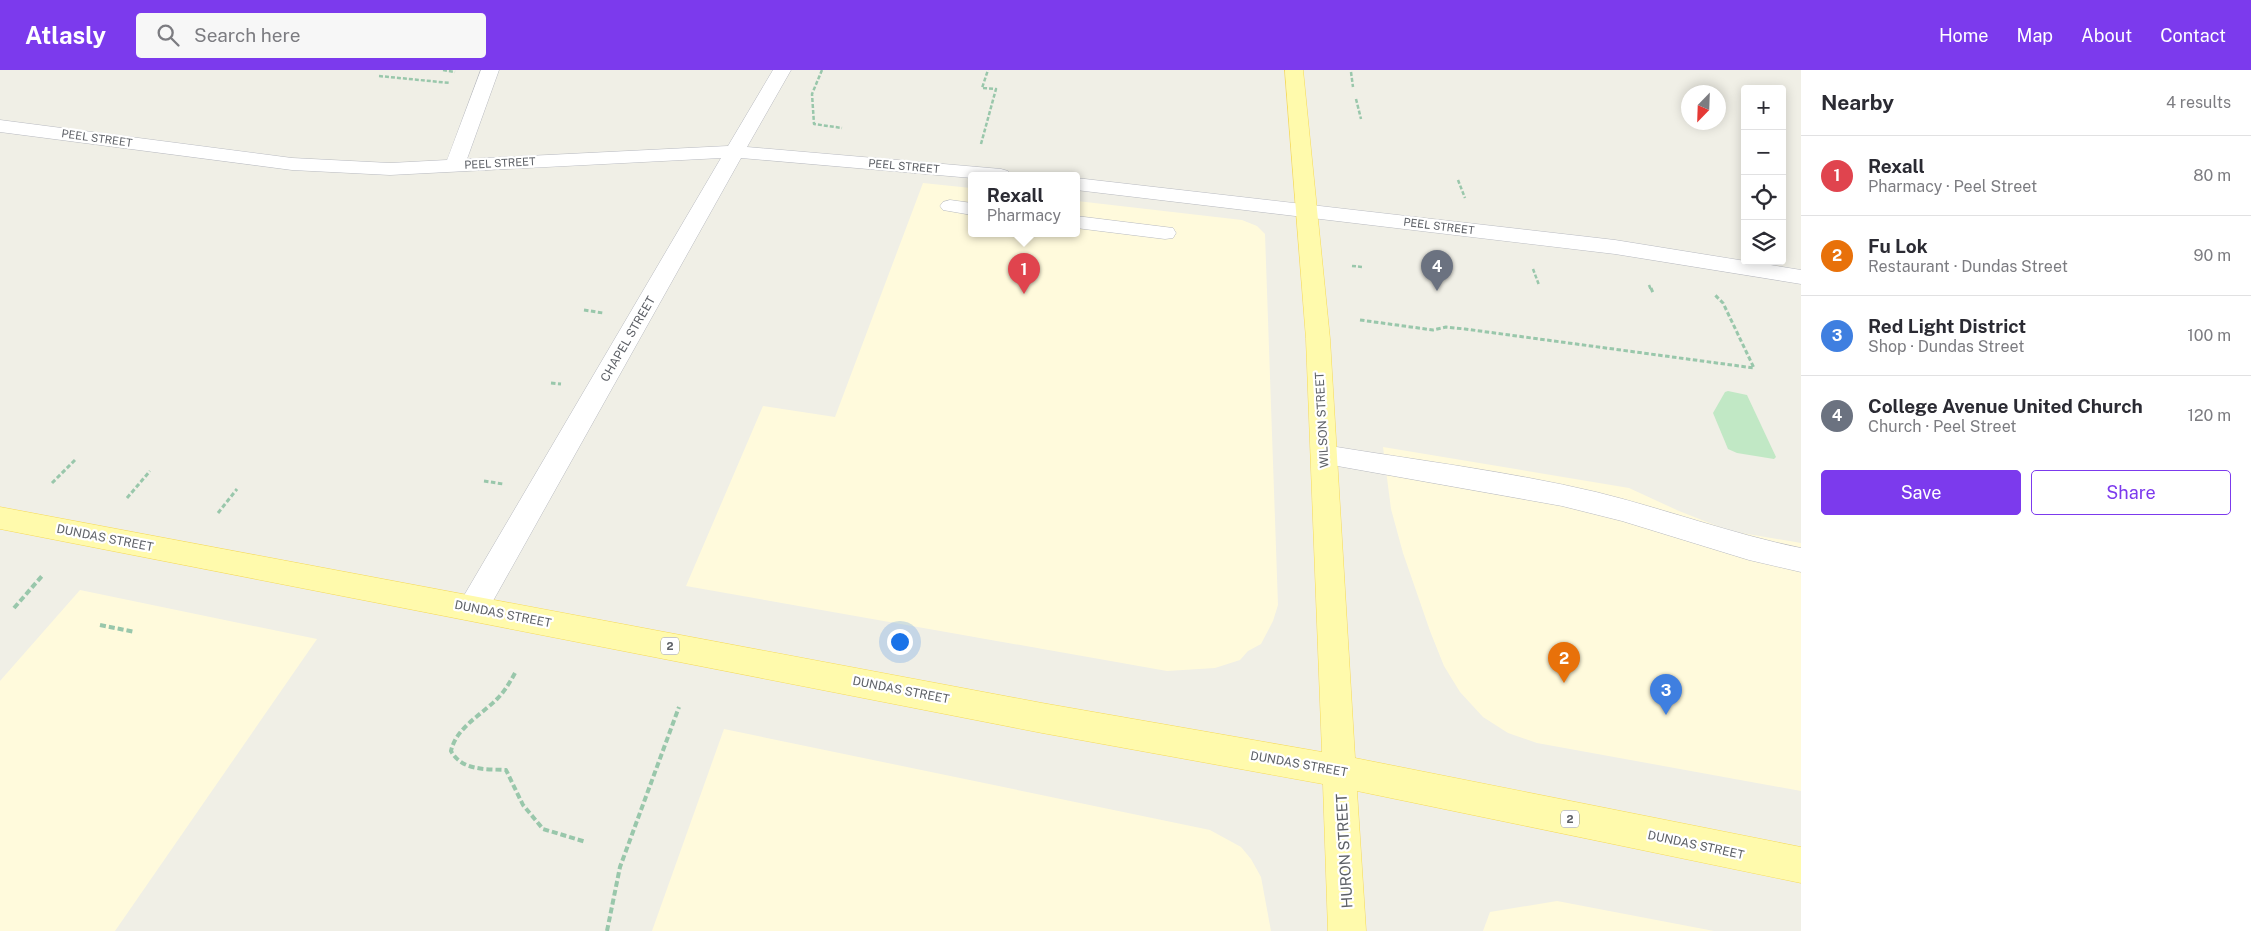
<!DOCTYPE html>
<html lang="en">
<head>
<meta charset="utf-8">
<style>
	:root { --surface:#fff; --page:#f7f7f7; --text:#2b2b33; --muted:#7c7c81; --line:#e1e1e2; --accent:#7c3aed }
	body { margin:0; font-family:"Public Sans",sans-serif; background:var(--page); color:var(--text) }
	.controls { position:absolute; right:15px; top:15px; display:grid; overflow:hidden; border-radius:5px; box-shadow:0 2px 12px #0003 }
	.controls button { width:45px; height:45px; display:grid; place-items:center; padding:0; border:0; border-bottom:1px solid var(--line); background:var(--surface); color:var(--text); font:25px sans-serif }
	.compass { position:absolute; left:1681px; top:15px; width:45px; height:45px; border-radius:50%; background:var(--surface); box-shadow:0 2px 12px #0003; rotate:203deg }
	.you { position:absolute; left:899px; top:571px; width:18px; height:18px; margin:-12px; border:4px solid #fff; border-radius:50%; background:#1a73e8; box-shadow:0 0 0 8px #1a73e833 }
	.badge { display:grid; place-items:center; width:32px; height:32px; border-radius:50%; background:var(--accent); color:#fff; font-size:16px; font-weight:700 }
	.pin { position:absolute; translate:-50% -41px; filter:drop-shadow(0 1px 2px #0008) }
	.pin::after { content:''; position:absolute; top:26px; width:18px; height:15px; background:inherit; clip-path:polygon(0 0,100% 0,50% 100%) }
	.popup { position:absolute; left:968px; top:102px; width:112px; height:65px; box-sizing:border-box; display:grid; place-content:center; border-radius:5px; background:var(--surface); filter:drop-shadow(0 1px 4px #0005); font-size:16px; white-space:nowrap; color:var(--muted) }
	.popup b { font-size:19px; color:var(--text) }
	.popup::after { content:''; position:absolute; left:50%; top:100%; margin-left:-10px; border:10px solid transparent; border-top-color:var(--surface) }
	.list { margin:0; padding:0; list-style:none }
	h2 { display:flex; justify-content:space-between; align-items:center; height:65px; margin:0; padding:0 20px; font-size:21px }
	h2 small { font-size:16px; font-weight:400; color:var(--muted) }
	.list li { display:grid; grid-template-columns:32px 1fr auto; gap:15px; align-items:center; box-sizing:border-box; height:80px; padding:0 20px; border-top:1px solid var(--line) }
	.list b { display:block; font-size:19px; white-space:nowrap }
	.list p { margin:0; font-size:16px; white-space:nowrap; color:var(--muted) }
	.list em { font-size:16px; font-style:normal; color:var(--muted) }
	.actions { display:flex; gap:10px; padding:15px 20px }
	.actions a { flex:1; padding:11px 0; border:1px solid var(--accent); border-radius:5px; text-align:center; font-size:18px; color:var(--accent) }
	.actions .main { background:var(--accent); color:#fff }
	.icon { flex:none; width:28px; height:28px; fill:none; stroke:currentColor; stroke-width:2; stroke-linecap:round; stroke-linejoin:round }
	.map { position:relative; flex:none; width:1801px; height:861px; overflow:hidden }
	header { display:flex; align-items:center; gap:30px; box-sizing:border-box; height:70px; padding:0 25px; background:var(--accent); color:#fff }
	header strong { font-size:24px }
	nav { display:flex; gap:28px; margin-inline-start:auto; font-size:18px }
	.search { width:350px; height:45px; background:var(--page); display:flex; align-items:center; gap:12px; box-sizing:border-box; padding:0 18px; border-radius:5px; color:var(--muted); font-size:19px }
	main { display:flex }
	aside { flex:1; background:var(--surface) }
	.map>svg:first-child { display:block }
</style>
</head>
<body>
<header>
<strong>Atlasly</strong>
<div class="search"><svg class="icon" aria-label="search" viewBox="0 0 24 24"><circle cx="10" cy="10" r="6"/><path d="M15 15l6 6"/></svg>Search here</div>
<nav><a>Home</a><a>Map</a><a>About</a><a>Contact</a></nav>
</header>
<main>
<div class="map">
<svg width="1801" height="861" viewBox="0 0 1801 861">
	<rect width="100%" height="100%" fill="#f0efe6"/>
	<g fill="#fffadc">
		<path d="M923,113L971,118L972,163H1076L1077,131L1242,150L1257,156L1265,164L1278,535L1273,551L1261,574L1248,581L1240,590L1215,598L1167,601L686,516L763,336L835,347Z"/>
		<path d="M1383,377L1629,418L1679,441L1730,461L1801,473V721L1537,673L1508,663L1483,647L1460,622L1444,596L1430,561L1403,483L1391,439Z"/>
		<path d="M80,520L317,569L115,861H0V611Z"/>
		<path d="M724,659L1210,760L1241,777L1251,789L1261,807L1271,861H652Z"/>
		<path d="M1557,831L1714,861H1483L1490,842Z"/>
	</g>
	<path fill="#c1e8c5" d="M1728,321L1747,325L1776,387L1774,389L1737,383L1728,379L1713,343L1725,322Z"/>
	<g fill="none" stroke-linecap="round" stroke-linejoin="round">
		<defs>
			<g id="minor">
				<path d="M481,0H499L467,89L728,76L773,0H791L747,77L1001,99L1008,101L1011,105H972V108L741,88L484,547L473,551L462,547L458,538L462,529L721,88L390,105L292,100L0,62V50L292,88L390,93L447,90Z"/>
				<path d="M1076,108L1615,170L1801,200V214L1615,184L1076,120Z"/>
				<path d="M950,130L972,133V145L943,140L940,136L943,132Z"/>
				<path d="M1076,146L1165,157L1173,158L1176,163L1173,168L1165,169L1076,158Z"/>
				<path d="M1324,375C1415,390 1507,401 1596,422C1665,439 1732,464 1801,478V502L1749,490L1622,451L1562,436L1315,392L1311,385L1315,378Z"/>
			</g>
			<path id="major" d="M1285,0H1303L1330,269L1355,688L1801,777V813L1357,721L1366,861H1328L1323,714L1042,663L0,459V437L1042,633L1322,682L1306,269Z"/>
		</defs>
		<use href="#minor" stroke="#b8bac0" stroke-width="1"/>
		<use href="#major" stroke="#f6da58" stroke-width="1"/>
		<g stroke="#99c7ab" stroke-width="2.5" stroke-dasharray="4 2" stroke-linecap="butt">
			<path d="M443,0L455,2"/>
			<path d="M822,0L812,24L814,54L842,58"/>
			<path d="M1351,2L1353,17"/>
			<path d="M379,6L450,13"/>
			<path d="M1356,29L1361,49"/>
			<path d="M981,74L996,19L982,18L988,0"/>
			<path d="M1458,110L1465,128"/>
			<path d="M1352,196L1363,197"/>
			<path d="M1533,199L1539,215"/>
			<path d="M1649,215L1651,220"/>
		</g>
		<g stroke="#99c7ab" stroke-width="3" stroke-dasharray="4.5 2.5" stroke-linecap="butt">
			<path d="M1651,218L1653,223"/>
			<path d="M584,240L603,243"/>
			<path d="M1360,250L1433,260L1446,257L1465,259L1754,298L1723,233L1715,225"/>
			<path d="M551,313L561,314"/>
			<path d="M484,411L503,414"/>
			<path d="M52,413L75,390"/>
			<path d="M127,428L150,401"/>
			<path d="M218,443L237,419"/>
		</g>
		<g stroke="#99c7ab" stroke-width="4" stroke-dasharray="6 3" stroke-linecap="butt">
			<path d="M14,538L42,506"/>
			<path d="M100,555L135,562"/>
			<path d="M515,603C510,612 505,621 497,629C481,645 456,658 451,681C462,701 486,699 506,700L523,735L543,759L586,772"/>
			<path d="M607,861L620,797L679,637"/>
		</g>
		<use href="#minor" fill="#fff" fill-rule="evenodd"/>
		<use href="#major" fill="#fffaac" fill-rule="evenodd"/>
	</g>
	<g text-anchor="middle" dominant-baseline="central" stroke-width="4.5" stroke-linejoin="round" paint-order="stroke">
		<g font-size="11" fill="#5d6066" stroke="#fff">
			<text transform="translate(97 68) rotate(8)">PEEL STREET</text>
			<text transform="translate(500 93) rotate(-3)">PEEL STREET</text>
			<text transform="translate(904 96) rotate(5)">PEEL STREET</text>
			<text transform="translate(1439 156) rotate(7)">PEEL STREET</text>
		</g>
		<g fill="#fff" stroke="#8e9094" stroke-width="1">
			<rect x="661" y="567.5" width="18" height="17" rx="4"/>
			<rect x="1561" y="740.5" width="18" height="17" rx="4"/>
		</g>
		<g font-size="11" font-weight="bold" fill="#5d6066">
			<text x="670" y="576">2</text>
			<text x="1570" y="749">2</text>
		</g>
		<g font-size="12" fill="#5d6066" stroke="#fff">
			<text transform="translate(628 269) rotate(-60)">CHAPEL STREET</text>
			<text transform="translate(1322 350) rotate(-93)">WILSON STREET</text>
			<text transform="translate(105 468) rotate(11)">DUNDAS STREET</text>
			<text transform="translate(503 544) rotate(11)">DUNDAS STREET</text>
			<text transform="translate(901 620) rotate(11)">DUNDAS STREET</text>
			<text transform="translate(1299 694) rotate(10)">DUNDAS STREET</text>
			<text transform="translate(1696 775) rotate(12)">DUNDAS STREET</text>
		</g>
		<g font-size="15" fill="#5d6066" stroke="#fff">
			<text transform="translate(1344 781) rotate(-93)">HURON STREET</text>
		</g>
	</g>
</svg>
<div class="controls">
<button>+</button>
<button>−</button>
<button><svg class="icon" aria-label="locate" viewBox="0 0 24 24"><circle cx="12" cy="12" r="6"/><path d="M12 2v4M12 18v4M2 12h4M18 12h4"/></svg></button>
<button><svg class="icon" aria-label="layers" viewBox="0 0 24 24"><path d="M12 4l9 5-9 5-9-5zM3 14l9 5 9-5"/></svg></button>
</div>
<svg class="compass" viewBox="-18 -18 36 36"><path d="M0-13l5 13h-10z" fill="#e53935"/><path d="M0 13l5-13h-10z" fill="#7c7c81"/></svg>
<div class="you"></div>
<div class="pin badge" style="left:1024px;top:224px;background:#e0444e">1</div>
<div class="popup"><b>Rexall</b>Pharmacy</div>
<div class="pin badge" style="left:1564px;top:613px;background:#e8710a">2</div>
<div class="pin badge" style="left:1666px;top:645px;background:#3f7fe0">3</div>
<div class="pin badge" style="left:1437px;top:221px;background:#6b7280">4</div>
</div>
<aside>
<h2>Nearby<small>4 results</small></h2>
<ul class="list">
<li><span class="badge" style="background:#e0444e">1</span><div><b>Rexall</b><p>Pharmacy · Peel Street</p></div><em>80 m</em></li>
<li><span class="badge" style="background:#e8710a">2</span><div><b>Fu Lok</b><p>Restaurant · Dundas Street</p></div><em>90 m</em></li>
<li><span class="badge" style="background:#3f7fe0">3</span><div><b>Red Light District</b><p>Shop · Dundas Street</p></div><em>100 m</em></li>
<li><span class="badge" style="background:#6b7280">4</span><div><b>College Avenue United Church</b><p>Church · Peel Street</p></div><em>120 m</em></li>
</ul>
<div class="actions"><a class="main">Save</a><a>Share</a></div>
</aside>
</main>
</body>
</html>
